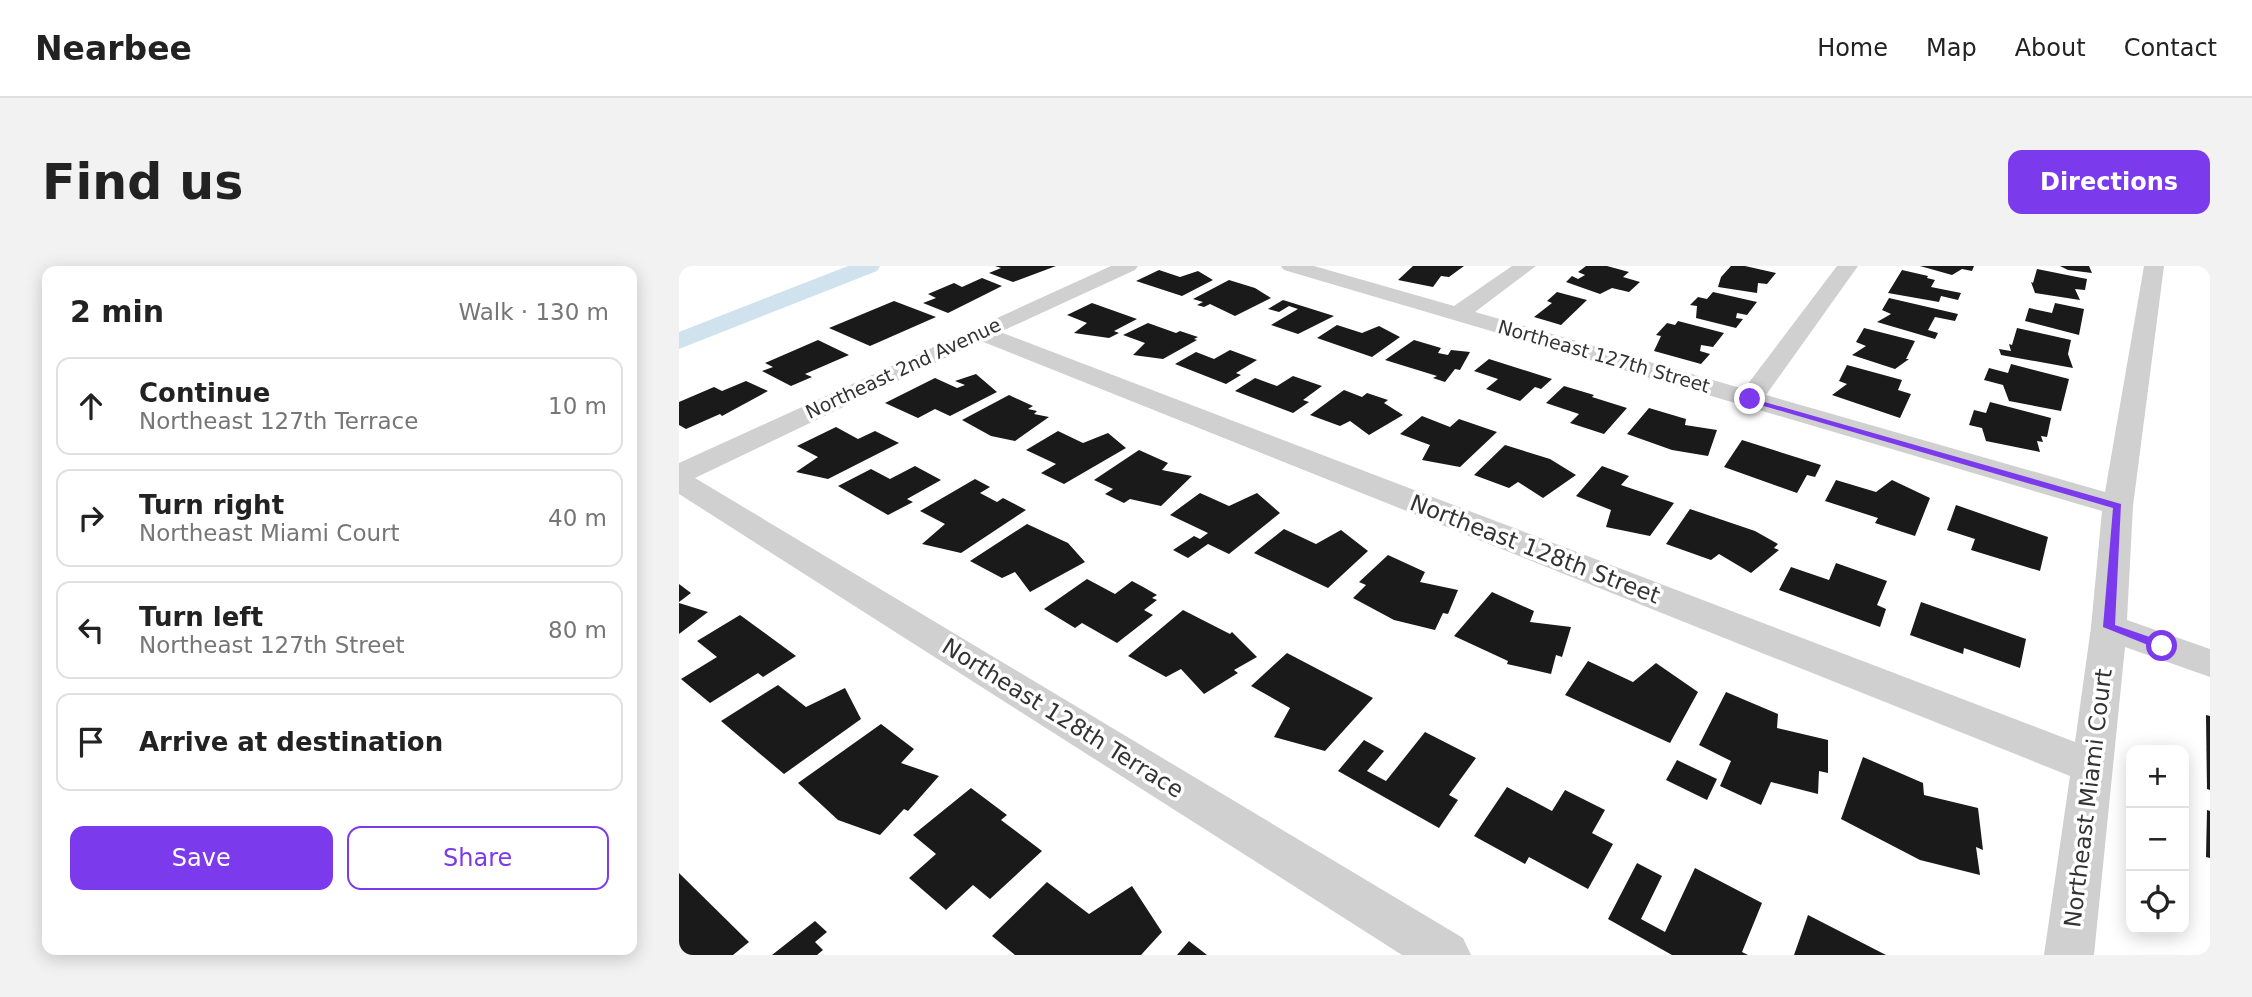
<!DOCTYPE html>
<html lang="en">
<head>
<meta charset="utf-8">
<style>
	:root { --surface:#fff; --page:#f2f2f2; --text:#222; --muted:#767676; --line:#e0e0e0; --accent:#7c3aed }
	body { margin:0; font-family:"DejaVu Sans",sans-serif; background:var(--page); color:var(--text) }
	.controls { position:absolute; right:21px; bottom:21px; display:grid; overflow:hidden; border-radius:14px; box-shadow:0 4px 18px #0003 }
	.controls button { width:63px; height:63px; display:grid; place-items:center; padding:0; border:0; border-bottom:2px solid var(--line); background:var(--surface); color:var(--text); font:35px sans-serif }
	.stop { position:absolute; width:21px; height:21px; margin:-16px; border:5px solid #7c3aed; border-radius:50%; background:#fff }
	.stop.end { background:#7c3aed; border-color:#fff; box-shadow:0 2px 7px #0008 }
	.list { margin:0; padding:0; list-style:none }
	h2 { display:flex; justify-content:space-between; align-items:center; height:91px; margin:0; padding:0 28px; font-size:30px }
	h2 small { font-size:23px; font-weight:400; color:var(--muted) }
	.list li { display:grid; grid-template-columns:46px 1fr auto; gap:21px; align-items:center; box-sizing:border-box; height:98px; margin:0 14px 14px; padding:0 14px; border:2px solid var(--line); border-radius:14px }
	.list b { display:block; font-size:26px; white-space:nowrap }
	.list p { margin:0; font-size:23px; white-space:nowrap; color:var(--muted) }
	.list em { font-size:23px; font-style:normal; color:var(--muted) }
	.actions { display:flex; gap:14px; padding:21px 28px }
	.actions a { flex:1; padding:16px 0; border:2px solid var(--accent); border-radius:14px; text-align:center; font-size:24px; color:var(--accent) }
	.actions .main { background:var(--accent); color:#fff }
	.icon { flex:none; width:38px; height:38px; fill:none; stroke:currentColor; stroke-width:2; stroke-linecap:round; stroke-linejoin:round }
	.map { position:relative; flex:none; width:1531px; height:689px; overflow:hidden; border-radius:14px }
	header { display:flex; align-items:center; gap:42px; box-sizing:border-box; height:98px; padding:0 35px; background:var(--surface); border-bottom:2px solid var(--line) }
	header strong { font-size:33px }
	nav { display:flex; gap:38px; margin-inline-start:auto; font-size:24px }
	.intro { display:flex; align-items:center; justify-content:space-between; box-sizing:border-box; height:168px; padding:0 42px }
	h1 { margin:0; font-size:49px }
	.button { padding:18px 32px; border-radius:14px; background:var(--accent); color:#fff; font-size:24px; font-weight:700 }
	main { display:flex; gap:42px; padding:0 42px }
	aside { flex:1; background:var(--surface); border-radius:14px; box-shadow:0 4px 18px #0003 }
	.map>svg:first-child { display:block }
</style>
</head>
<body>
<header>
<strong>Nearbee</strong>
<nav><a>Home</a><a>Map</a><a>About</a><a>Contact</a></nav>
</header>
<div class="intro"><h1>Find us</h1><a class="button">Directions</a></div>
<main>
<aside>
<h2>2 min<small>Walk · 130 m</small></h2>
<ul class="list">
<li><svg class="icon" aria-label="ahead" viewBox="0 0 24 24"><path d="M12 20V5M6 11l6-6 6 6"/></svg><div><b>Continue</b><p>Northeast 127th Terrace</p></div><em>10 m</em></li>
<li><svg class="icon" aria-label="right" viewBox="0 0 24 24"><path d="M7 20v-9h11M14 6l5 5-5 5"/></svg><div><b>Turn right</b><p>Northeast Miami Court</p></div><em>40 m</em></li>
<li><svg class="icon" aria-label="left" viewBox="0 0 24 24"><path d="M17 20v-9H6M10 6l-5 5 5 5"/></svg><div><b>Turn left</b><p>Northeast 127th Street</p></div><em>80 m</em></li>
<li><svg class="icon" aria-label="arrive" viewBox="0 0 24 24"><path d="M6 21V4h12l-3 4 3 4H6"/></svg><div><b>Arrive at destination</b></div></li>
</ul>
<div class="actions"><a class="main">Save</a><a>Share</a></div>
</aside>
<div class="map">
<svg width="1531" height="689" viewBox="0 0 1531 689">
	<rect width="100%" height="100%" fill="#fff"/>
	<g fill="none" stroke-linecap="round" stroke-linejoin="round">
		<path fill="#cfe2ee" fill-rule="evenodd" d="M169,0H201L198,5L0,83V66Z"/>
	</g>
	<g fill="#1a1a1a">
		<path d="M316,0H377L334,16L310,7L322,2Z"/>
		<path d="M734,0H785L770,11L762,10L754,21L719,14Z"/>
		<path d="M907,0H928L950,6L944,11L961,16L950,26L933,22L921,28L887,16L893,10L899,13L906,9L899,6Z"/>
		<path d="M1052,0H1066L1097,7L1088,18L1079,17L1078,27L1039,21L1042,11Z"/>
		<path d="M1241,0H1295L1293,5L1283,3L1273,9Z"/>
		<path d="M1381,0H1410L1413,7L1389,4Z"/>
		<path d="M1358,3L1408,13L1406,24L1396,23L1401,34L1356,27L1352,16L1354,17Z"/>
		<path d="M480,4L501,11L519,5L534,14L503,30L457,15Z"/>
		<path d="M1223,4L1249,10L1248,12L1256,14L1252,21L1282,27L1279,34L1262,30L1260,36L1209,27Z"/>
		<path d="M303,12L323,20L269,47L244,37L257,32L249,28L275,17L283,21Z"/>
		<path d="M550,14L576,22L592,32L556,50L531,38L525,41L518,39L524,36L514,33Z"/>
		<path d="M878,26L908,34L882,59L855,51L873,37L868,35Z"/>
		<path d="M1034,26L1078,36L1068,49L1058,47L1057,52L1064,53L1057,62L1017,52L1018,40L1011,39L1019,31L1028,33Z"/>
		<path d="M1210,32L1279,48L1276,55L1256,51L1249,64L1259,67L1256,73L1198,56L1212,48L1203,44Z"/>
		<path d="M604,34L655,50L619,68L592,59L619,43L610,40L600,46L589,43Z"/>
		<path d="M215,35L257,51L191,80L150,62Z"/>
		<path d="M413,37L458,53L435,65L440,67L430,72L395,67L408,57L388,49Z"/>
		<path d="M1376,37L1405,43L1400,69L1346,55L1350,42L1373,47Z"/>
		<path d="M999,55L1045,67L1034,81L1022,79L1021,85L1031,88L1022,98L975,85L982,70L977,69L988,57L996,59Z"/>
		<path d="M469,57L497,67L501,65L519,71L515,73L518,74L484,93L454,89L466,77L444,69Z"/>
		<path d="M658,59L683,67L700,60L721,71L693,91L638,72Z"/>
		<path d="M1185,62L1236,75L1227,93H1230L1216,103L1173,89L1187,80L1177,76Z"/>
		<path d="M1338,62L1392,74L1389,88L1394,102L1322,89L1320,83L1332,85L1330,78L1333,79Z"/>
		<path d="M139,74L170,89L126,108L133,111L112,120L83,105L94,101L86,97Z"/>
		<path d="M735,74L762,82L759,87L769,89L772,84L791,86L781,104L776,103L766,116L754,112L758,110L706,94Z"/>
		<path d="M551,84L578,94L557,107L562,109L547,118L496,98L517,86L535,93Z"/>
		<path d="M810,93L873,113L862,123L856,121L841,135L807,123L819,113L795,105Z"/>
		<path d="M1332,98L1390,113L1382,145L1330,135L1324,119L1305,114L1310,102L1329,107Z"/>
		<path d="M1168,99L1223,114L1219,124L1232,128L1221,152L1153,129L1168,118L1160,115Z"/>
		<path d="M297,108L318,126L271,150L256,143L239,152L206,137L256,112L278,122L286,119L276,115Z"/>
		<path d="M614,110L643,120L624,134L630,136L614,147L556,125L576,112L598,120Z"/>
		<path d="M67,115L89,125L43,150L41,148L7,163L0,159V136L35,121L43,125Z"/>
		<path d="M885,120L915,129L913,131L948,142L925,168L891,157L900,148L867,137Z"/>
		<path d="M665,124L683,131L688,127L709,134L705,137L724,149L690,169L671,155L661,160L631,149Z"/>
		<path d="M330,129L354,140L349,143L358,145L355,148L370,151L336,175L312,170L283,154Z"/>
		<path d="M1311,136L1372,152L1368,171L1362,170L1364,176L1358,175L1361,186L1307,175L1303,162L1290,159L1295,144L1307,147Z"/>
		<path d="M970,142L1007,153L1006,159L1038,164L1029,190L993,184L948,168Z"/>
		<path d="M743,150L771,161L780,153L818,166L781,201L743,194L751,179L721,168Z"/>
		<path d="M157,161L179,173L196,165L220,177L149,213L117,206L139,191L118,180Z"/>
		<path d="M379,165L404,177L429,167L447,182L385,218L362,207L377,198L347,184Z"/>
		<path d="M1063,174L1142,199L1136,211L1128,209L1118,227L1045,201Z"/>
		<path d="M826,179L871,193L897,209L864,232L839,216L830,222L795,209Z"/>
		<path d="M460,184L489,197L483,204L513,210L482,240L451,233L445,237L426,228L434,223L415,214Z"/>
		<path d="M236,200L262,214L228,233L234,236L209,249L159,220L192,203L211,213Z"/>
		<path d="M923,200L950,210L942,219L995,237L971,270L927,261L932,244L897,230Z"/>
		<path d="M296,213L311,221L301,227L318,236L324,232L347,244L282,287L243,278L266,258L241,245Z"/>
		<path d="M1157,214L1197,226L1213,214L1251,232L1236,270L1196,257L1199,252L1146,235Z"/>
		<path d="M521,227L550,240L578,227L601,247L550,288L529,278L509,292L494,284L515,270L521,273L529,267L491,249Z"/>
		<path d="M1277,239L1369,271L1361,305L1292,284L1296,273L1268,264Z"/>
		<path d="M1011,243L1076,265L1099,278L1095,282L1100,284L1072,307L1040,288L1032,294L987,278Z"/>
		<path d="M348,258L389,277L406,296L351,326L336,306L323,312L291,295Z"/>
		<path d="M605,263L637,278L662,264L689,285L649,322L575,287Z"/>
		<path d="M709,289L746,306L741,316L779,324L769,348L764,347L756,364L715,354L674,332L687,319L680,316Z"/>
		<path d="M1157,297L1208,315L1198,339L1207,343L1201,361L1100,324L1112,301L1150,314Z"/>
		<path d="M408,313L436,328L453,315L466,322L478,329L473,332L478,334L465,344L474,349L438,377L403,357L396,362L365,343Z"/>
		<path d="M0,318L12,327L0,336Z"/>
		<path d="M813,326L855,345L851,356L892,361L883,391L877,389L872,408L828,398L829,395L775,370Z"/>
		<path d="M1242,336L1347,373L1341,402L1285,382L1284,388L1231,369Z"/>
		<path d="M0,337L29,346L0,368Z"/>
		<path d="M504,344L551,368L553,366L578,391L555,404L559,407L525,428L502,403L487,411L449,390Z"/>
		<path d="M61,349L117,390L84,411L79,407L31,437L2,413L38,391L18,375Z"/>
		<path d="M608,387L694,432L646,485L595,471L611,442L572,420Z"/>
		<path d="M909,395L954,416L977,397L1019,426L991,477L886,429Z"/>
		<path d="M99,419L127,441L166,422L182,453L105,508L42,455Z"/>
		<path d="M1047,426L1099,448L1098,462L1149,474V507L1140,505L1139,528L1092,516L1082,539L1041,520L1052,495L1020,479Z"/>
		<path d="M1527,449L1531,450V524L1528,523Z"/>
		<path d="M202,458L235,483L222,497L260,510L229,545L225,543L201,569L159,554L119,517Z"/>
		<path d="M746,466L797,492L770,529L779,534L760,562L659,505L685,474L705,485L688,505L707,515Z"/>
		<path d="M1184,491L1244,517L1245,529L1299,542L1304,584L1297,581L1301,609L1241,594L1162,553Z"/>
		<path d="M998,494L1038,513L1028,534L987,514Z"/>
		<path d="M828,521L873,545L886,524L926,544L913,567L934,578L909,623L850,591L846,598L795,570Z"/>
		<path d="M292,522L328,549L322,554L363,585L311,633L294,619L267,644L230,612L257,588L234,569Z"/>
		<path d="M1528,544L1531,545V592L1527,591Z"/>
		<path d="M958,597L983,610L962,653L986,666L1016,602L1083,637L1063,686L1069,689H993L929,653Z"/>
		<path d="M0,607L70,676L54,689H0Z"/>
		<path d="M368,616L410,648L453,620L483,666L462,689H336L313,670Z"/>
		<path d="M1129,649L1207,689H1115Z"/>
		<path d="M136,655L148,666L136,676L144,684L138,689H93Z"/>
		<path d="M510,675L528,689H498Z"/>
	</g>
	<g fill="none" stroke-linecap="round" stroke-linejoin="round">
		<path fill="#d0d0d0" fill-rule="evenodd" d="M432,0H459L456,4L321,66L1396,476L1412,361L1423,245L605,4L602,0H635L775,40L833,0H857L796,46L1065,123L1158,0H1179L1087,129L1426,226L1465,0H1485L1454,240L1448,354L1531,383V411L1446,381L1415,689H1365L1391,510L302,75L16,212L784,672L792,689H723L0,228V197Z"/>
	</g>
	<path fill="#7c3aed" d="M1068,131L1442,238L1436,359L1488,377V383H1479L1424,361L1434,242L1068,135Z"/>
	<g text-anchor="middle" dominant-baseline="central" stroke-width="7" stroke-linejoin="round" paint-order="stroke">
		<g font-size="19" fill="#333" stroke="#fff">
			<text transform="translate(925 90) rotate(16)">Northeast 127th Street</text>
			<text transform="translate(224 102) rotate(-25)">Northeast 2nd Avenue</text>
		</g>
		<g font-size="23" fill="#333" stroke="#fff">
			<text transform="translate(856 283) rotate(21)">Northeast 128th Street</text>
			<text transform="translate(384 452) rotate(32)">Northeast 128th Terrace</text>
			<text transform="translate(1409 532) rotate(-83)">Northeast Miami Court</text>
		</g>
	</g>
</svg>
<div class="controls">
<button>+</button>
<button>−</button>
<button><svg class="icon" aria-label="locate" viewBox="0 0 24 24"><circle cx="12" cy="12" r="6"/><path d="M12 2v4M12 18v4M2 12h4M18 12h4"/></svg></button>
</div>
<div class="stop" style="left:1483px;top:380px"></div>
<div class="stop end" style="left:1071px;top:133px"></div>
</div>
</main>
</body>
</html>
